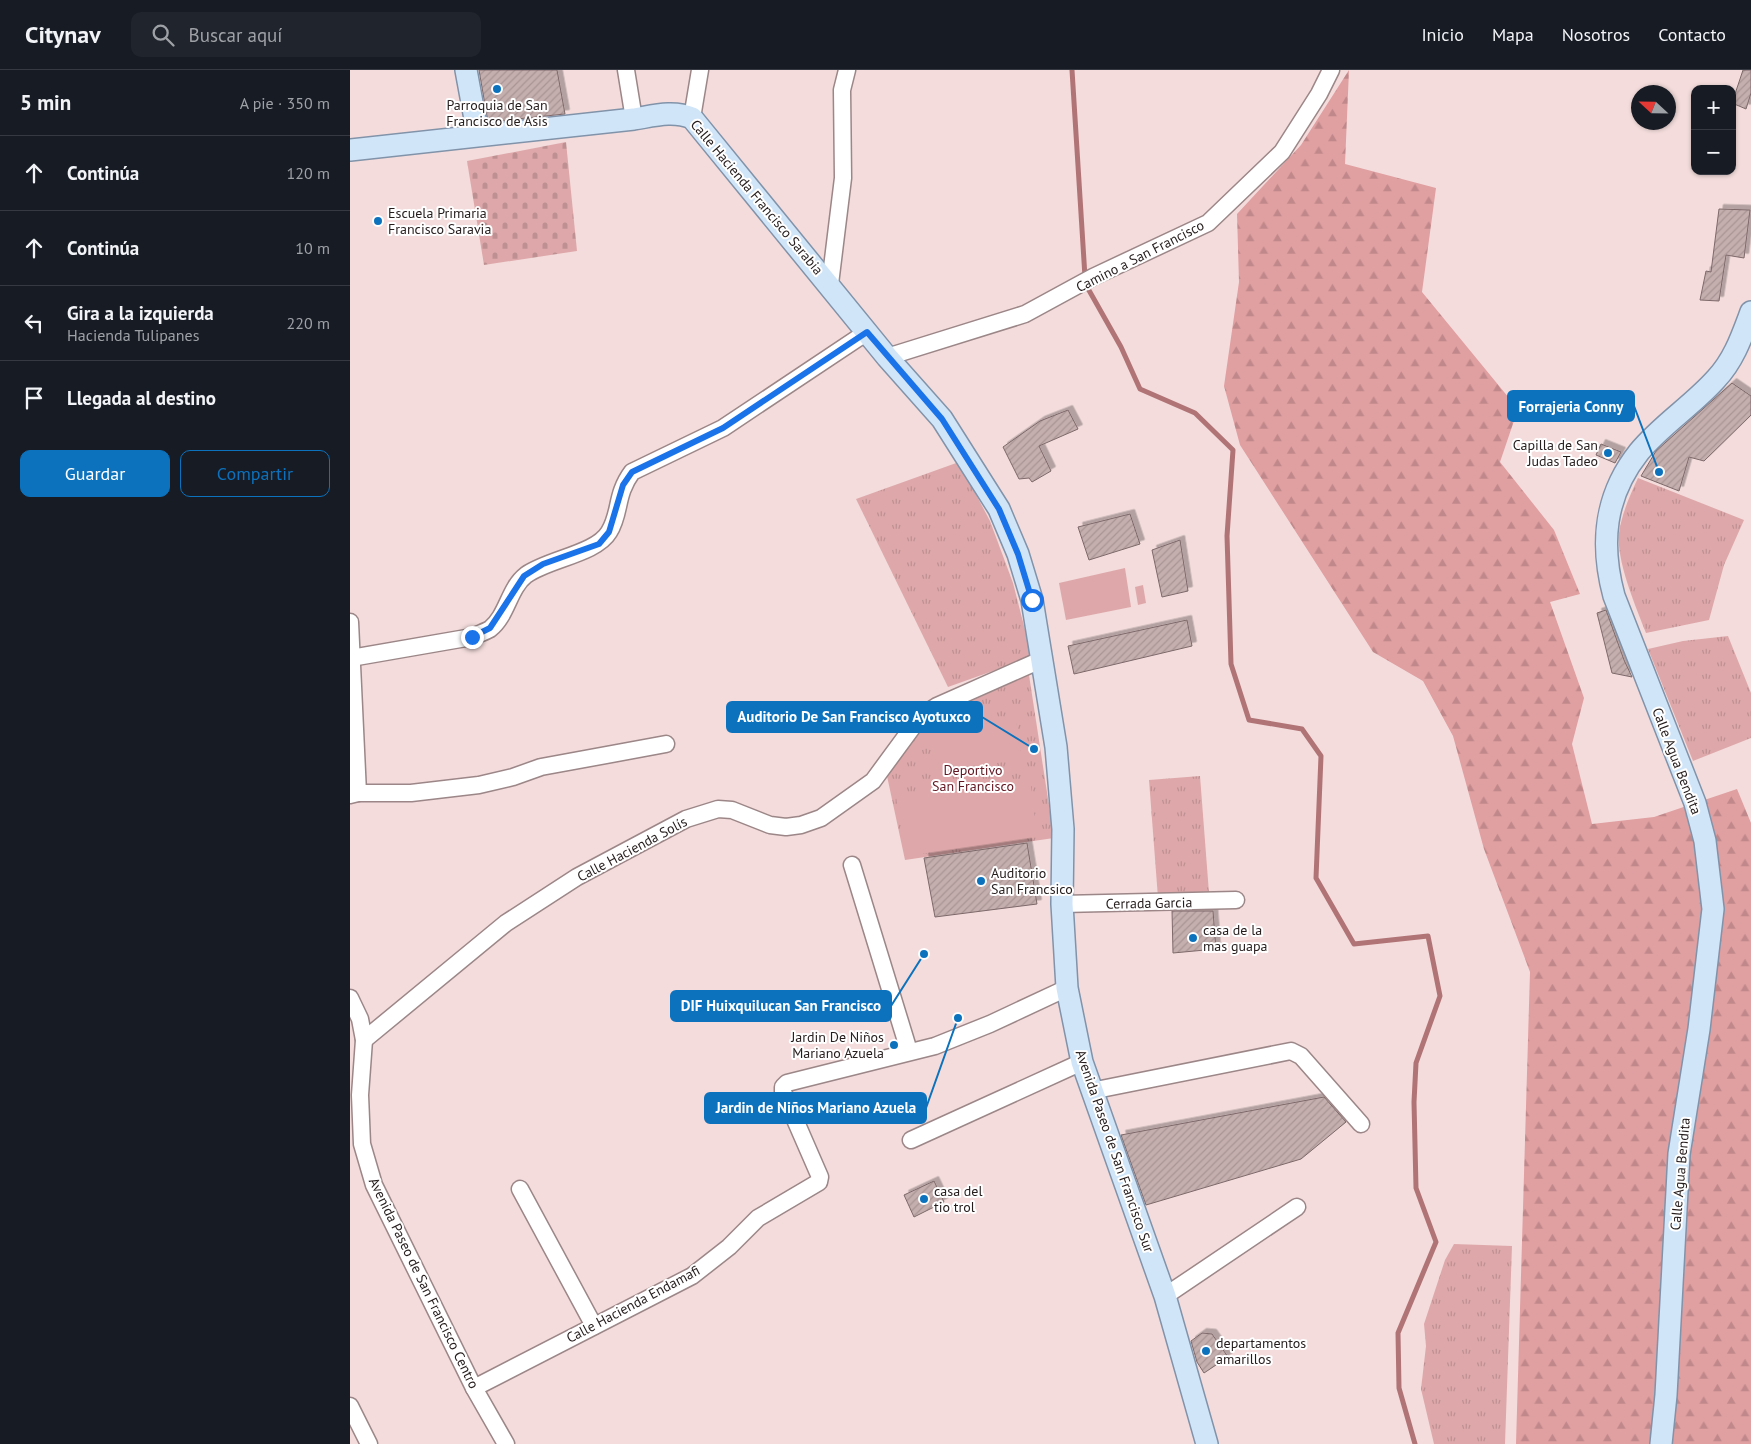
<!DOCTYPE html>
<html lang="es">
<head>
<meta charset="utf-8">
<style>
	:root { --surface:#171b24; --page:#20242c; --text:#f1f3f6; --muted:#9ea1a6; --line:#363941; --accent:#0c72bd }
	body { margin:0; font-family:"PT Sans",sans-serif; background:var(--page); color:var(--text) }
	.controls { position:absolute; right:15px; top:15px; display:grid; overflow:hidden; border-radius:10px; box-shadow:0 1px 4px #0004 }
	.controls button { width:45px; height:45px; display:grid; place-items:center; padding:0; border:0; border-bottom:1px solid var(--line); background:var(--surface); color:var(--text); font:25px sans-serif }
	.compass { position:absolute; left:1281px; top:15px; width:45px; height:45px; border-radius:50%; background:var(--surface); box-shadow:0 1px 4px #0004; rotate:292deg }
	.stop { position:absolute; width:15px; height:15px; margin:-11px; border:4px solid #1a73e8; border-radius:50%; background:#fff }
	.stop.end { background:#1a73e8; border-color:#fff; box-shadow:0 1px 5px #0008 }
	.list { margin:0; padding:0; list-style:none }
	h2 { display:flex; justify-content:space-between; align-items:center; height:65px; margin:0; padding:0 20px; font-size:21px }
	h2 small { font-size:16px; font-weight:400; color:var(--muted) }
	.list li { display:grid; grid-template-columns:32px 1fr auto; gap:15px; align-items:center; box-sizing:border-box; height:75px; padding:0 20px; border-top:1px solid var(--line) }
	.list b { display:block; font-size:19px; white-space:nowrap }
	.list p { margin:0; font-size:16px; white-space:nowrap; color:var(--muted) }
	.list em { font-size:16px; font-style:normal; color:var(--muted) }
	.actions { display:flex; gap:10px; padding:15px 20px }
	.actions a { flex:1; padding:11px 0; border:1px solid var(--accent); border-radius:10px; text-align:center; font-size:18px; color:var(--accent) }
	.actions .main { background:var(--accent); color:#fff }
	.icon { flex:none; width:28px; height:28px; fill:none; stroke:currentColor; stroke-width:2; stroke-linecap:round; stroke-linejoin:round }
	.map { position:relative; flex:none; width:1401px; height:1374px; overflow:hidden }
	header { display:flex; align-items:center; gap:30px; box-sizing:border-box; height:70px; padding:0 25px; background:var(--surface); border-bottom:1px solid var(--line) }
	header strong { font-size:24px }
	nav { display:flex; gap:28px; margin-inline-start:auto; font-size:18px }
	.search { width:350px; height:45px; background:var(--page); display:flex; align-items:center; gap:12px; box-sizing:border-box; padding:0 18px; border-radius:10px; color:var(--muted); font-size:19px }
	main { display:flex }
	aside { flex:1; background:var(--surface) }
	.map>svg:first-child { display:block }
</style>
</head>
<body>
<header>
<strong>Citynav</strong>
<div class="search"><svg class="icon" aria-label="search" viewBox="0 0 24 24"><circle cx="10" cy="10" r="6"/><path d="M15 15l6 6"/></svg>Buscar aquí</div>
<nav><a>Inicio</a><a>Mapa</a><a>Nosotros</a><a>Contacto</a></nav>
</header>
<main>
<aside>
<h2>5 min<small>A pie · 350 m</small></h2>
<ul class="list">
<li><svg class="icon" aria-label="ahead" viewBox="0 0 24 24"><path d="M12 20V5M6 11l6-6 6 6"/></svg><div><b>Continúa</b></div><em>120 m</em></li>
<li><svg class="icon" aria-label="ahead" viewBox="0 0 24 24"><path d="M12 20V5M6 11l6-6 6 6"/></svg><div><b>Continúa</b></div><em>10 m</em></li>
<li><svg class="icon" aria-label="left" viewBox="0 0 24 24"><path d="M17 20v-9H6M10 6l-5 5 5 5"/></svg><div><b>Gira a la izquierda</b><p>Hacienda Tulipanes</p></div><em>220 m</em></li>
<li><svg class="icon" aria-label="arrive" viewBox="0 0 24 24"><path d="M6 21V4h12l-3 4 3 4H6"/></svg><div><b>Llegada al destino</b></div></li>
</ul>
<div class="actions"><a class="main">Guardar</a><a>Compartir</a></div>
</aside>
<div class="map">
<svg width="1401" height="1374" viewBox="0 0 1401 1374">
	<defs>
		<pattern id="grass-tufts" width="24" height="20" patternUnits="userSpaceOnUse" patternTransform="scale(1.25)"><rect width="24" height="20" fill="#dea8aa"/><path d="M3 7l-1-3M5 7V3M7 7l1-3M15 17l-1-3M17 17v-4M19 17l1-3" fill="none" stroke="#be9092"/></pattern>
		<pattern id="forest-firs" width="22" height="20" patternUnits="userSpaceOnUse" patternTransform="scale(1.25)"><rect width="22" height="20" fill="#e09fa1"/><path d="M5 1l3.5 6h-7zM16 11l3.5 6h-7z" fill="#c0888a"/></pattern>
		<pattern id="cemetery-stones" width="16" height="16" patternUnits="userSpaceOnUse" patternTransform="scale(1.25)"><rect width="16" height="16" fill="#dea8aa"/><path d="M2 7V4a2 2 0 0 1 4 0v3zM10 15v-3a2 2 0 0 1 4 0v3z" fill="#be9092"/></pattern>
		<pattern id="building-hatch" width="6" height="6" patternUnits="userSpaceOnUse" patternTransform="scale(1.25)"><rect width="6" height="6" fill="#c5aeae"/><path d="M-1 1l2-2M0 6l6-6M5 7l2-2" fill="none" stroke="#a99595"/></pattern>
		<filter id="shadow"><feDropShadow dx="4.5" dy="-4.5" stdDeviation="0" flood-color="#0004"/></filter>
	</defs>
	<rect width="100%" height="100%" fill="#f4dcdc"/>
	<g fill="url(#grass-tufts)">
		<path d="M609,392L640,451L663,513L682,587L598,617L506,429Z"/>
		<path d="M1288,408L1394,450L1374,495L1359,550L1296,563C1286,537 1266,491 1269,463C1272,443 1280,425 1288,408Z"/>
		<path d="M1378,566L1401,623V668L1343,691L1298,579L1333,571Z"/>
		<path d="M679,605L704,768L555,790L537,706L577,651Z"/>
		<path d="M850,706L859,823L808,828L799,710Z"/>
		<path d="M1104,1174L1162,1176L1155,1374H1084L1071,1319L1076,1276L1074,1254L1095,1190Z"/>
	</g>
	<path fill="url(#forest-firs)" d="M999,0L995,94L1086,118L1072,222L1168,339L1150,392L1204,460L1230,524L1200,532L1234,628L1222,674L1242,754L1304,747L1387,719L1401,753V1374H1166L1180,902L1134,779L1103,666L1073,611L1023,582L890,375L874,316L889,212L887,144L951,75Z"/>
	<path fill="url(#cemetery-stones)" d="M216,72L227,181L134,195L117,91Z"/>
	<g fill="#dea8aa">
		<path d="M775,498L781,537L716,550L709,513Z"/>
		<path d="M793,515L796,533L788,535L785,517Z"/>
		<path d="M666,649L672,690L587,700L582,662Z"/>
		<path d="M680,708L687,767L557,786L546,727Z"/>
	</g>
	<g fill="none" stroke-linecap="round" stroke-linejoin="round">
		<g stroke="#b17476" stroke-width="5">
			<path d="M722,0L735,207"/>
			<path d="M736,215L771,277L790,319L845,343L883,380L877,466L881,594L899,650L952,659L971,686L966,808L1004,874L1078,866L1090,926L1066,993L1064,1032L1066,1118L1086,1172L1048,1263L1049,1318L1065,1374"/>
		</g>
	</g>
	<g fill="url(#building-hatch)" stroke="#7e696a" filter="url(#shadow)">
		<path d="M129,0H207L215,44L138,52Z"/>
		<path d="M1393,0H1401V23L1396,39L1382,33Z"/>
		<path d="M1369,139L1400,140L1394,188L1376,185L1369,231L1350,230L1356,201L1361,202Z"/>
		<path d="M1382,313L1401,326V345L1354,391L1339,387L1329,421L1291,406L1306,381Z"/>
		<path d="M718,340L728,359L689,376L701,401L682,412L679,408L669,409L653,377L690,351Z"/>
		<path d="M1251,374L1271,382L1265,393L1246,385Z"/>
		<path d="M780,444L790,474L739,490L728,457Z"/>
		<path d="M830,470L838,521L812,527L802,480Z"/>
		<path d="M1256,540L1274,590L1282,607L1262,603L1247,543Z"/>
		<path d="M837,550L842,576L724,604L718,576Z"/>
		<path d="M677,773L687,834L585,847L574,788Z"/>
		<path d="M822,841H863L866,879L823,883Z"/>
		<path d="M974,1027L996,1052L951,1089L796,1135L771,1065Z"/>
		<path d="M584,1111L594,1132L564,1147L554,1125Z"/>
		<path d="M852,1263L862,1264L878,1287L854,1303L847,1292L841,1271Z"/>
	</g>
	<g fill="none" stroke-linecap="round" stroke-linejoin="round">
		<defs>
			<g id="minor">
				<path d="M276,0L284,49"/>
				<path d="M342,48L350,0"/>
				<path d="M480,214L493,108L492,20L497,0"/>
				<path d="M537,287L675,244L743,207L858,153L932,82L969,24L981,0"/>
				<path d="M0,552L8,723L0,725"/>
				<path d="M1,588L122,567C128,564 135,562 140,559C157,546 159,518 176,505C198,489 246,484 259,462C271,443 265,425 282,402L373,358L517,262"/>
				<path d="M8,723H61L129,715L163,707L191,697L316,674"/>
				<path d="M502,795L559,981"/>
				<path d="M712,834L886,830"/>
				<path d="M0,928L10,949L14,970L10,1025L12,1074L24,1115L124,1318L156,1374"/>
				<path d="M14,970L156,853L227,807L336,749L368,739L382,740L420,755L436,757L451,755L471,748L523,711L570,647L587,636L693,589"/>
				<path d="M741,1021L941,981L951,986L1011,1054"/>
				<path d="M561,1070L732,992"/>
				<path d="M170,1119L244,1256"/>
				<path d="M815,1226L947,1137"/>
				<path d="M124,1318L342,1206L379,1177L408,1148L469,1112L470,1107L433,1022V1017L437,1013L585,976L640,954L717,918"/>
				<path d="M0,1336L19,1374"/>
			</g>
			<g id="major">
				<path d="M116,0L128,65"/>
				<path d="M0,80L284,49C303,46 323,40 342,48L537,287L592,349L649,439L668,484L682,530L706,677L713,759L712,834L717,918L732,992L815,1226L857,1374"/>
				<path d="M1311,1374L1316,1325L1329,1084L1349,959L1363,839L1355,771L1345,733L1264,526C1250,474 1254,426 1289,382C1311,355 1343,335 1366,309C1384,290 1392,266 1401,242"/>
			</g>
		</defs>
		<use href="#minor" stroke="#9c8687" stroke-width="19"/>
		<use href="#major" stroke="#8193a9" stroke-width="24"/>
		<use href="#minor" stroke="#fff" stroke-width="16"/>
		<use href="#major" stroke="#d1e5f9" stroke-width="21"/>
	</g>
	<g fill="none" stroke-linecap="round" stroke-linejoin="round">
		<path stroke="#1a73e8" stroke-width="6" d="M122,567L140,558L174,506L193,494L249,474L259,462L273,415L282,402L373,358L517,262L592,349L649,439L668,484L682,530"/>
	</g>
	<g fill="#0c72bd" stroke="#fff" stroke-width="2">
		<circle cx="147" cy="19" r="5"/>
		<circle cx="28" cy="151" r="5"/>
		<circle cx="1258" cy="383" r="5"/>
		<circle cx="631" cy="811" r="5"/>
		<circle cx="843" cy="868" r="5"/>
		<circle cx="544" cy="975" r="5"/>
		<circle cx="574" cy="1129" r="5"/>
		<circle cx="856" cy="1281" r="5"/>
	</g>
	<g text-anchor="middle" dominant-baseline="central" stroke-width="4" stroke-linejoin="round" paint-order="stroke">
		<g font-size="14" fill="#251c1c" stroke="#fff" text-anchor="start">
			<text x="147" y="35" text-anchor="middle">Parroquia de San<tspan x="147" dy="16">Francisco de Asis</tspan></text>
			<text x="38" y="143">Escuela Primaria<tspan x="38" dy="16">Francisco Saravia</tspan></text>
			<text x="1248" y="375" text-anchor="end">Capilla de San<tspan x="1248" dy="16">Judas Tadeo</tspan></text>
			<text x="641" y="803">Auditorio<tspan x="641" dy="16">San Francsico</tspan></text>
			<text x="853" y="860">casa de la<tspan x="853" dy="16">mas guapa</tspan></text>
			<text x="534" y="967" text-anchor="end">Jardin De Niños<tspan x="534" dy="16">Mariano Azuela</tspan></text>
			<text x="584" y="1121">casa del<tspan x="584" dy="16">tio trol</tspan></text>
			<text x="866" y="1273">departamentos<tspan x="866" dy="16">amarillos</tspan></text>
		</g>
		<g font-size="14" fill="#251c1c" stroke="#fff">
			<text transform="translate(407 127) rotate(50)">Calle Hacienda Francisco Sarabia</text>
			<text transform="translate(790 186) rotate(-27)">Camino a San Francisco</text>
			<text transform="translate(1327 691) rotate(69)">Calle Agua Bendita</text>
			<text transform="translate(282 779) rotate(-28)">Calle Hacienda Solís</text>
			<text transform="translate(799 833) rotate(-1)">Cerrada Garcia</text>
			<text transform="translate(765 1081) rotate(71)">Avenida Paseo de San Francisco Sur</text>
			<text transform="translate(1330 1104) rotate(-85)">Calle Agua Bendita</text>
			<text transform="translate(74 1213) rotate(64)">Avenida Paseo de San Francisco Centro</text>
			<text transform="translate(283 1234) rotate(-28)">Calle Hacienda Endamafi</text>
		</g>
		<g font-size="14" fill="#621621" stroke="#fff">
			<text x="623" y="700">Deportivo<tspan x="623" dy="16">San Francisco</tspan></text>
		</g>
	</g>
	<path fill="none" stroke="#0c72bd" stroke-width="2" d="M1309 402L1284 336M684 679L632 647M574 884L541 936M608 948L576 1038"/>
	<g fill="#0c72bd" stroke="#fff" stroke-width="2">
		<circle cx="1309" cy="402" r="5"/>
		<circle cx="684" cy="679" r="5"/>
		<circle cx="574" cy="884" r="5"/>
		<circle cx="608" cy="948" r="5"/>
	</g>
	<g fill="#0c72bd" stroke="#0c72bd" stroke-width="2">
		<rect x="1158" y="321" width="126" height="30" rx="5"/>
		<rect x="377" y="632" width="255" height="30" rx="5"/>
		<rect x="321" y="921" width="220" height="30" rx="5"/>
		<rect x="355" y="1023" width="221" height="30" rx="5"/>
	</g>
	<g font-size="15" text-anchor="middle" font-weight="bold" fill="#fff">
		<text x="1221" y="342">Forrajeria Conny</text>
		<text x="504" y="652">Auditorio De San Francisco Ayotuxco</text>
		<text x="431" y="941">DIF Huixquilucan San Francisco</text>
		<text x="466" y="1043">Jardin de Niños Mariano Azuela</text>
	</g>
</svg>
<div class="controls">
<button>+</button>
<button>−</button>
</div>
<svg class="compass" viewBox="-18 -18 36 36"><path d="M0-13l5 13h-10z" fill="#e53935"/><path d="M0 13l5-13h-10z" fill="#9ea1a6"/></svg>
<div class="stop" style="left:682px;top:530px"></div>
<div class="stop end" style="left:122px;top:567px"></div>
</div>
</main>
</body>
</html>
